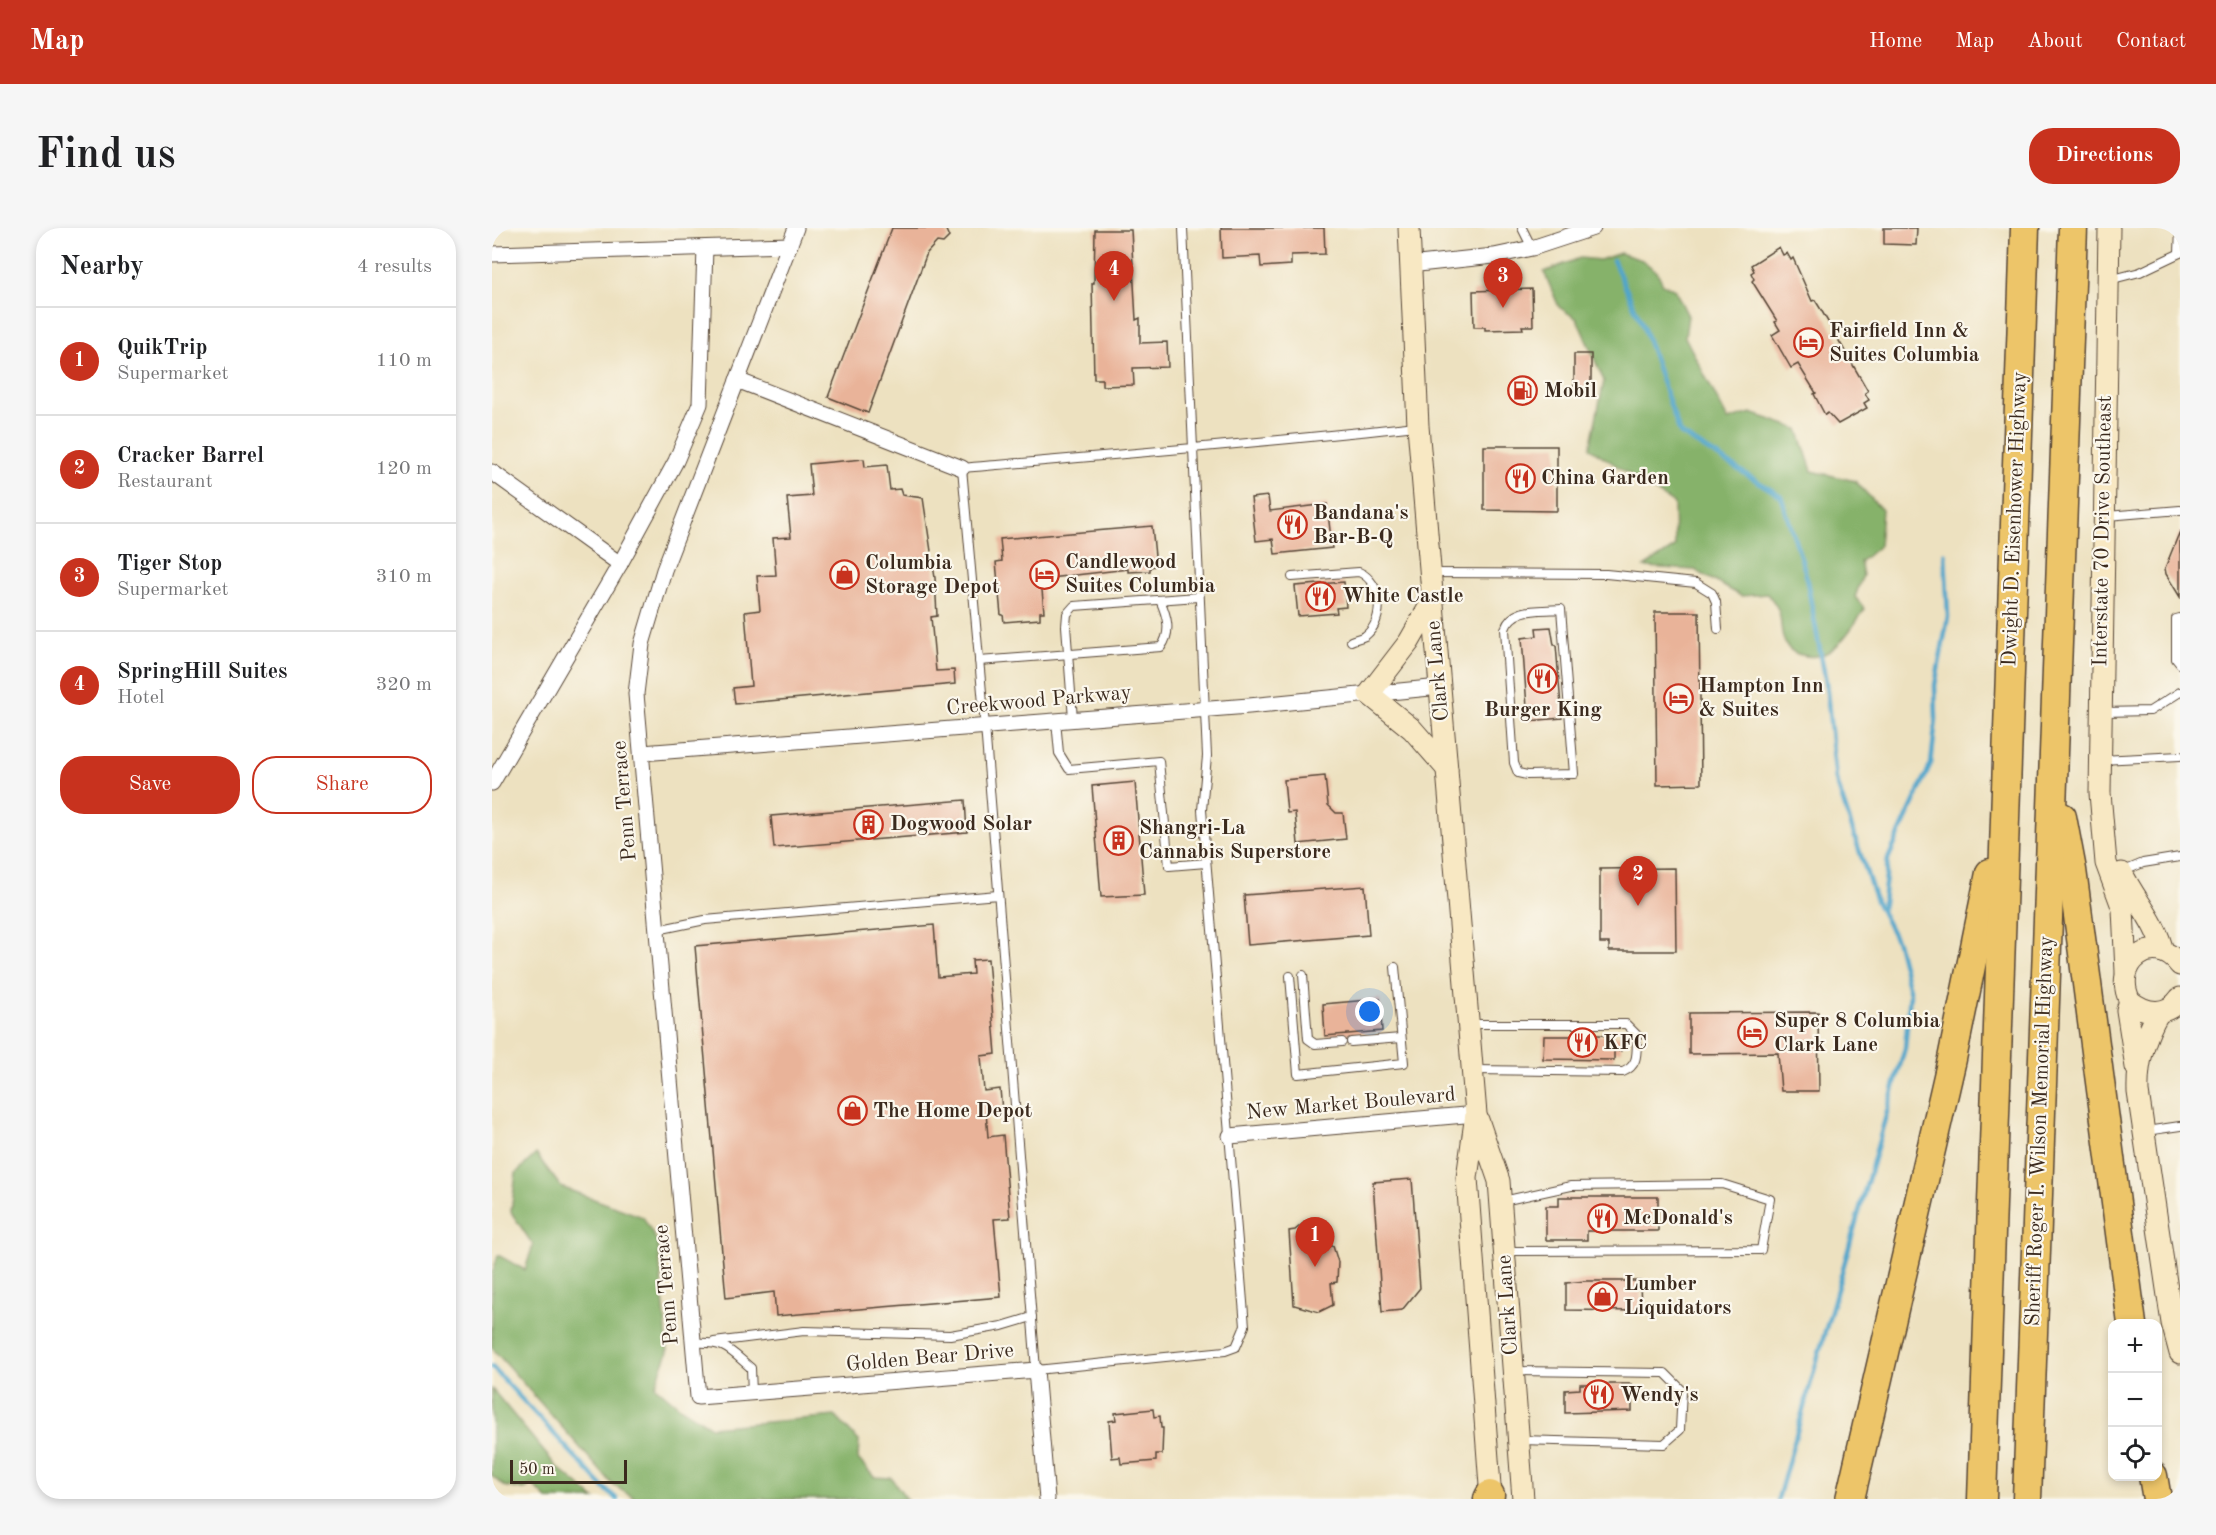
<!DOCTYPE html>
<html lang="en">
<head>
<meta charset="utf-8">
<style>
	:root { --surface:#fff; --page:#f6f6f6; --text:#202124; --muted:#757577; --line:#e0e0e0; --accent:#c8321e }
	body { margin:0; font-family:"Old Standard TT",serif; background:var(--page); color:var(--text) }
	.controls { position:absolute; right:18px; bottom:18px; display:grid; overflow:hidden; border-radius:12px; box-shadow:0 3px 9px #0003 }
	.controls button { width:54px; height:54px; display:grid; place-items:center; padding:0; border:0; border-bottom:2px solid var(--line); background:var(--surface); color:var(--text); font:30px sans-serif }
	.scale { position:absolute; left:18px; bottom:15px; width:117px; box-sizing:border-box; padding-left:6px; border:3px solid #3b2a1e; border-top:0; font-size:16px; line-height:21px; white-space:nowrap; color:#3b2a1e; -webkit-text-stroke:4px #fbf7ec; paint-order:stroke }
	.you { position:absolute; left:878px; top:784px; width:21px; height:21px; margin:-15px; border:4px solid #fff; border-radius:50%; background:#1a73e8; box-shadow:0 0 0 9px #1a73e833 }
	.badge { display:grid; place-items:center; width:39px; height:39px; border-radius:50%; background:var(--accent); color:#fff; font-size:20px; font-weight:700 }
	.pin { position:absolute; translate:-50% -50px; filter:drop-shadow(0 2px 3px #0008) }
	.pin::after { content:''; position:absolute; top:32px; width:21px; height:18px; background:inherit; clip-path:polygon(0 0,100% 0,50% 100%) }
	.list { margin:0; padding:0; list-style:none }
	h2 { display:flex; justify-content:space-between; align-items:center; height:78px; margin:0; padding:0 24px; font-size:26px }
	h2 small { font-size:20px; font-weight:400; color:var(--muted) }
	.list li { display:grid; grid-template-columns:39px 1fr auto; gap:18px; align-items:center; box-sizing:border-box; height:108px; padding:0 24px; border-top:2px solid var(--line) }
	.list b { display:block; font-size:22px; white-space:nowrap }
	.list p { margin:0; font-size:20px; white-space:nowrap; color:var(--muted) }
	.list em { font-size:20px; font-style:normal; color:var(--muted) }
	.actions { display:flex; gap:12px; padding:18px 24px }
	.actions a { flex:1; padding:14px 0; border:2px solid var(--accent); border-radius:24px; text-align:center; font-size:21px; color:var(--accent) }
	.actions .main { background:var(--accent); color:#fff }
	.icon { flex:none; width:33px; height:33px; fill:none; stroke:currentColor; stroke-width:2; stroke-linecap:round; stroke-linejoin:round }
	.map { position:relative; flex:none; width:1688px; height:1271px; overflow:hidden; border-radius:24px }
	header { display:flex; align-items:center; gap:36px; box-sizing:border-box; height:84px; padding:0 30px; background:var(--accent); color:#fff }
	header strong { font-size:28px }
	nav { display:flex; gap:33px; margin-inline-start:auto; font-size:21px }
	.intro { display:flex; align-items:center; justify-content:space-between; box-sizing:border-box; height:144px; padding:0 36px }
	h1 { margin:0; font-size:42px }
	.button { padding:15px 27px; border-radius:24px; background:var(--accent); color:#fff; font-size:21px; font-weight:700 }
	main { display:flex; gap:36px; padding:0 36px }
	aside { flex:1; background:var(--surface); border-radius:24px; box-shadow:0 3px 9px #0003 }
	.map>svg:first-child { display:block }
</style>
</head>
<body>
<header>
<strong>Map</strong>
<nav><a>Home</a><a>Map</a><a>About</a><a>Contact</a></nav>
</header>
<div class="intro"><h1>Find us</h1><a class="button">Directions</a></div>
<main>
<aside>
<h2>Nearby<small>4 results</small></h2>
<ul class="list">
<li><span class="badge">1</span><div><b>QuikTrip</b><p>Supermarket</p></div><em>110 m</em></li>
<li><span class="badge">2</span><div><b>Cracker Barrel</b><p>Restaurant</p></div><em>120 m</em></li>
<li><span class="badge">3</span><div><b>Tiger Stop</b><p>Supermarket</p></div><em>310 m</em></li>
<li><span class="badge">4</span><div><b>SpringHill Suites</b><p>Hotel</p></div><em>320 m</em></li>
</ul>
<div class="actions"><a class="main">Save</a><a>Share</a></div>
</aside>
<div class="map">
<svg width="1688" height="1271" viewBox="0 0 1688 1271">
	<rect width="100%" height="100%" fill="#fbf7ec"/>
	<filter id="ink" filterUnits="userSpaceOnUse"><feTurbulence type="fractalNoise" baseFrequency=".0167" numOctaves="2"/><feDisplacementMap in="SourceGraphic" scale="12" xChannelSelector="R" yChannelSelector="G"/><feConvolveMatrix kernelMatrix="1 2 1 2 8 2 1 2 1" color-interpolation-filters="sRGB"/></filter>
	<filter id="wash" filterUnits="userSpaceOnUse"><feTurbulence type="fractalNoise" baseFrequency=".008" numOctaves="4" result="noise"/><feDisplacementMap in="SourceGraphic" scale="24" xChannelSelector="R" yChannelSelector="G"/><feGaussianBlur stdDeviation="1.35" result="paint"/><feColorMatrix in="noise" values="0 0 0 0 0 0 0 0 0 0 0 0 0 0 0 0 0 1.4 0 .05"/><feComposite in="paint" operator="in"/></filter>
	<g filter="url(#wash)">
		<rect width="100%" height="100%" fill="#ede1c0"/>
		<g fill="#86b26b" stroke="#606e44" stroke-width="1.5">
			<path d="M1128,25L1150,32L1165,44L1171,56L1183,62L1196,88L1193,109L1236,192L1259,185L1306,201L1320,243L1363,253L1390,282L1387,318L1368,334L1371,347L1363,369L1373,381C1357,403 1341,436 1310,427C1304,426 1298,423 1294,417C1284,398 1296,387 1275,366L1249,368L1203,342L1152,339L1183,319L1182,276L1098,220L1112,153L1085,91L1067,79L1052,44L1088,30L1108,32Z"/>
			<path d="M44,926L69,959L151,989L166,1015L176,1124L163,1158L189,1180L219,1199L343,1188L367,1213L366,1231L382,1249L399,1250L415,1271H144L121,1257L0,1120V1046L6,1027L33,1042L41,1017L19,984L24,945Z"/>
			<path d="M0,1161L64,1238L103,1271H55L40,1256L32,1262L12,1258L0,1248Z"/>
		</g>
		<g fill="none" stroke-linecap="round" stroke-linejoin="round">
			<g stroke="#4fa5cb" stroke-width="4.5">
				<path d="M1121,32L1151,98L1188,205L1289,268L1313,343L1334,454L1344,552L1384,673L1405,714L1418,766L1413,820L1286,1271"/>
				<path d="M1390,683L1396,631L1439,536L1444,491L1443,457L1456,389L1453,326"/>
				<path d="M0,1139L112,1260L125,1271"/>
			</g>
		</g>
		<g id="blocks">
			<g fill="#e9b399">
				<path d="M400,0H453L457,9L451,15L445,14L435,25L376,185L336,169Z"/>
				<path d="M729,0H832L833,26L799,27V37L769,39L768,28L730,30Z"/>
				<path d="M1392,0H1425L1424,17L1392,16Z"/>
				<path d="M603,2H639L644,92L648,90V115L675,114L676,139L641,140L642,157L610,158V151H602L600,55H602Z"/>
				<path d="M1287,19L1291,27L1295,25L1299,32L1301,30L1320,73L1323,72L1328,80L1376,163L1373,165L1377,172L1372,175L1375,180L1346,196L1336,185L1333,187L1322,166L1324,165L1306,136L1299,140L1280,107L1288,102L1283,94L1285,93L1260,53L1262,51L1259,45L1262,43L1259,37Z"/>
				<path d="M1040,61L1041,98H1030L1031,101L993,102V99H982L981,63Z"/>
				<rect x="1082" y="126" width="17" height="36"/>
				<path d="M992,218H1065V283L992,282Z"/>
				<path d="M372,231L373,239L395,237L398,262L408,261L410,267L431,270L443,350L445,388L439,389L444,443L462,442L463,456L243,476L241,460L259,458L253,384L268,382L265,348L284,347L281,310L299,309L295,270L320,268L317,236Z"/>
				<path d="M776,268L778,283L835,276L840,320L783,326L781,311L764,313L759,270Z"/>
				<path d="M660,298L664,338L658,339V343L636,344V341L549,351L552,384H548V391L512,394L511,387H509L504,334L510,333L508,311Z"/>
				<path d="M1688,303V369L1674,346L1673,340Z"/>
				<path d="M852,354L854,379L844,380L845,385L806,388L803,358Z"/>
				<path d="M1163,384H1207L1209,556L1165,557Z"/>
				<path d="M1059,399L1062,417H1064L1070,490L1036,493L1030,410L1045,408L1044,400Z"/>
				<path d="M833,548L836,577L844,585H851L854,611L806,616L803,584L795,585L792,552Z"/>
				<path d="M643,554L652,667L609,669L600,558Z"/>
				<path d="M473,572L475,604L282,620L279,588Z"/>
				<path d="M1183,640L1184,723H1117V715H1108V641Z"/>
				<path d="M873,658L877,707L756,717L752,667Z"/>
				<path d="M442,697L446,749L481,746L480,732L496,731L504,826L489,828L492,863L508,861L510,883L494,884L496,909L511,907L518,990L502,991L509,1069L284,1088L282,1064L234,1070L203,718Z"/>
				<path d="M888,771L890,803L833,808L831,776Z"/>
				<path d="M1326,784L1327,863H1289L1286,825L1197,826V785Z"/>
				<path d="M1083,806L1129,808V823H1122V832L1051,831L1052,808H1083Z"/>
				<path d="M920,951L928,1060L910,1082L890,1084L881,954Z"/>
				<path d="M1067,969H1166V1003H1095V1012H1054V978H1067Z"/>
				<path d="M814,993L830,995L835,1000L836,1018H841L846,1034L845,1054L839,1055L841,1077L827,1084L802,1077L797,1003L803,1002Z"/>
				<path d="M1094,1053H1148L1149,1083L1074,1082V1055Z"/>
				<path d="M1088,1156H1140V1183L1073,1185V1162L1088,1161Z"/>
				<path d="M661,1181L662,1189L668,1188L669,1200H671L670,1226H664V1233L629,1236L628,1229L620,1230L617,1193L624,1192L623,1185Z"/>
			</g>
		</g>
	</g>
	<g filter="url(#ink)">
		<use href="#blocks" fill-opacity="0" stroke="#564536" stroke-width="1.5"/>
		<g fill="none" stroke-linecap="round" stroke-linejoin="round">
			<defs>
				<g id="lane">
					<path d="M691,0L715,528L710,582L753,1098L744,1119L733,1123L544,1142L493,498L470,240C621,227 773,215 924,198"/>
					<path d="M1030,0L1040,20"/>
					<path d="M1687,25L1688,0"/>
					<path d="M1617,52L1648,44L1688,25"/>
					<path d="M1615,288L1688,282"/>
					<path d="M940,345L1114,346L1204,355L1220,365L1224,374L1226,401"/>
					<path d="M800,349L867,344C890,354 894,392 873,408C869,410 863,411 859,413"/>
					<path d="M1069,381L1082,546L1035,547L1026,545L1022,535L1013,401C1021,378 1048,383 1069,381Z"/>
					<path d="M1688,390L1684,391V431L1688,436"/>
					<path d="M487,433L669,419C680,404 675,388 668,372"/>
					<path d="M1612,484L1658,483L1688,464"/>
					<path d="M581,491L574,398L575,386L582,378L706,369"/>
					<path d="M564,493L567,525L577,541L667,533L677,638L714,635"/>
					<path d="M1609,532L1688,528"/>
					<path d="M1632,643L1651,635L1688,629"/>
					<path d="M165,702L213,692L506,667"/>
					<path d="M811,747L816,811L823,816L850,814"/>
					<path d="M798,748L806,846L912,835L903,739"/>
					<path d="M977,796H1134L1145,807C1144,823 1148,837 1131,844L982,842"/>
					<path d="M859,814L909,810"/>
					<path d="M1654,903L1688,898"/>
					<path d="M1011,973L1079,958L1230,956L1278,971L1269,1022L1013,1023"/>
					<path d="M222,1114L312,1103L458,1107L510,1098L540,1089"/>
					<path d="M201,1115C232,1113 236,1120 259,1140L260,1165"/>
					<path d="M1022,1143L1173,1145L1190,1162L1188,1202L1172,1216L1028,1212"/>
				</g>
				<g id="street">
					<path d="M304,0L172,342L150,416L144,466L206,1169L544,1142L555,1271"/>
					<path d="M0,26L298,17"/>
					<path d="M917,37L1002,28L1040,20L1101,0"/>
					<path d="M245,152L470,240"/>
					<path d="M0,244L128,336"/>
					<path d="M150,525L757,478L948,459"/>
					<path d="M0,555L128,336L184,233L208,176L213,20"/>
					<path d="M738,908L984,886"/>
				</g>
				<g id="secondary">
					<path d="M917,0L926,198L984,886L975,950L999,1271"/>
					<path d="M1617,0L1608,565L1614,635L1631,681L1634,744"/>
					<path d="M940,374L917,414L877,466L920,501L955,541"/>
					<path d="M1630,645C1643,672 1665,695 1671,724"/>
					<path d="M1688,737C1662,703 1619,735 1638,773C1654,786 1675,789 1688,770"/>
					<path d="M1638,773L1635,782L1644,839"/>
					<path d="M1667,784C1652,809 1645,835 1646,864L1680,1095L1688,1125"/>
					<path d="M986,892L1007,953L1031,1271"/>
				</g>
				<g id="highway">
					<path d="M1570,589L1580,642L1640,1096"/>
					<path d="M1661,1248L1665,1271"/>
					<path d="M996,1271L998,1267"/>
					<path d="M1358,1271L1460,831L1498,645"/>
					<path d="M1490,1271L1533,0"/>
					<path d="M1535,1271L1581,0"/>
				</g>
			</defs>
			<use href="#lane" stroke="#564536" stroke-width="10"/>
			<use href="#street" stroke="#564536" stroke-width="17"/>
			<use href="#secondary" stroke="#564536" stroke-width="23"/>
			<use href="#highway" stroke="#564536" stroke-width="31"/>
			<use href="#lane" stroke="#fff" stroke-width="8"/>
			<use href="#street" stroke="#fff" stroke-width="15"/>
			<use href="#secondary" stroke="#f8e8c3" stroke-width="21"/>
			<use href="#highway" stroke="#edc569" stroke-width="28"/>
		</g>
	</g>
	<defs>
		<symbol id="hotel-ring" viewBox="-11 -11 22 22"><circle r="9.5" fill="#fbf7ec" stroke="#c8321e" stroke-width="1.5"/><path d="M-6-4.5h1.5V1H6V5H4.5V3h-9V5H-6ZM-4 0a1.8 1.8 0 1 1 3.6 0ZM.5 0V-2.5h3Q6-2.5 6 0Z" fill="#c8321e"/></symbol>
		<symbol id="fuel-ring" viewBox="-11 -11 22 22"><circle r="9.5" fill="#fbf7ec" stroke="#c8321e" stroke-width="1.5"/><path d="M-5.5-6h7V0h2V4h1.3V-2.5L3-4.5l.8-.8L6-3V5H2.5V1h-1V6h-7ZM-4.2-4.7v3.2H.2V-4.7Z" fill="#c8321e"/></symbol>
		<symbol id="restaurant-ring" viewBox="-11 -11 22 22"><circle r="9.5" fill="#fbf7ec" stroke="#c8321e" stroke-width="1.5"/><path d="M-5-6h1v4h1v-4h1v4h1v-4h1v5L-1.5 .5V6h-2V.5L-5-1ZM5-6V6H3V1.5H1.5Q1.5-4 5-6Z" fill="#c8321e"/></symbol>
		<symbol id="shop-ring" viewBox="-11 -11 22 22"><circle r="9.5" fill="#fbf7ec" stroke="#c8321e" stroke-width="1.5"/><path d="M-5-2.5h2.3a2.7 3.5 0 0 1 5.4 0H5L5.5 6h-11ZM-1.5-2.5h3a1.5 2.3 0 0 0-3 0Z" fill="#c8321e"/></symbol>
		<symbol id="building-ring" viewBox="-11 -11 22 22"><circle r="9.5" fill="#fbf7ec" stroke="#c8321e" stroke-width="1.5"/><path d="M-4-6H4V6H1V3H-1V6H-4ZM-2.5-4.3h1.7v1.8h-1.7ZM.8-4.3h1.7v1.8H.8ZM-2.5-1h1.7V.8h-1.7ZM.8-1h1.7V.8H.8Z" fill="#c8321e"/></symbol>
	</defs>
	<g fill-rule="evenodd">
		<use href="#hotel-ring" x="1300" y="98" width="33" height="33"/>
		<use href="#fuel-ring" x="1014" y="146" width="33" height="33"/>
		<use href="#restaurant-ring" x="1012" y="234" width="33" height="33"/>
		<use href="#restaurant-ring" x="784" y="280" width="33" height="33"/>
		<use href="#hotel-ring" x="536" y="330" width="33" height="33"/>
		<use href="#shop-ring" x="336" y="330" width="33" height="33"/>
		<use href="#restaurant-ring" x="812" y="352" width="33" height="33"/>
		<use href="#restaurant-ring" x="1034" y="434" width="33" height="33"/>
		<use href="#hotel-ring" x="1170" y="454" width="33" height="33"/>
		<use href="#building-ring" x="360" y="580" width="33" height="33"/>
		<use href="#building-ring" x="610" y="596" width="33" height="33"/>
		<use href="#hotel-ring" x="1244" y="788" width="33" height="33"/>
		<use href="#restaurant-ring" x="1074" y="798" width="33" height="33"/>
		<use href="#shop-ring" x="344" y="866" width="33" height="33"/>
		<use href="#restaurant-ring" x="1094" y="974" width="33" height="33"/>
		<use href="#shop-ring" x="1094" y="1052" width="33" height="33"/>
		<use href="#restaurant-ring" x="1090" y="1150" width="33" height="33"/>
	</g>
	<g text-anchor="middle" dominant-baseline="central" stroke-width="4.5" stroke-linejoin="round" paint-order="stroke">
		<g font-size="21" font-weight="bold" fill="#3b2a1e" stroke="#fbf7ec" text-anchor="start">
			<text x="1337" y="103">Fairfield Inn &amp;<tspan x="1337" dy="24">Suites Columbia</tspan></text>
			<text x="1052" y="163">Mobil</text>
			<text x="1049" y="250">China Garden</text>
			<text x="821" y="285">Bandana's<tspan x="821" dy="24">Bar-B-Q</tspan></text>
			<text x="573" y="334">Candlewood<tspan x="573" dy="24">Suites Columbia</tspan></text>
			<text x="373" y="335">Columbia<tspan x="373" dy="24">Storage Depot</tspan></text>
			<text x="850" y="368">White Castle</text>
			<text x="1207" y="458">Hampton Inn<tspan x="1207" dy="24">&amp; Suites</tspan></text>
			<text x="1051" y="482" text-anchor="middle">Burger King</text>
			<text x="398" y="596">Dogwood Solar</text>
			<text x="647" y="600">Shangri-La<tspan x="647" dy="24">Cannabis Superstore</tspan></text>
			<text x="1282" y="793">Super 8 Columbia<tspan x="1282" dy="24">Clark Lane</tspan></text>
			<text x="1111" y="815">KFC</text>
			<text x="381" y="883">The Home Depot</text>
			<text x="1131" y="990">McDonald's</text>
			<text x="1132" y="1056">Lumber<tspan x="1132" dy="24">Liquidators</tspan></text>
			<text x="1128" y="1167">Wendy's</text>
		</g>
		<g font-size="21" fill="#3b2a1e" stroke="#fbf7ec">
			<text transform="translate(1523 291) rotate(-88)">Dwight D. Eisenhower Highway</text>
			<text transform="translate(1611 303) rotate(-89)">Interstate 70 Drive Southeast</text>
			<text transform="translate(946 443) rotate(-95)">Clark Lane</text>
			<text transform="translate(547 473) rotate(-5)">Creekwood Parkway</text>
			<text transform="translate(133 573) rotate(-95)">Penn Terrace</text>
			<text transform="translate(859 876) rotate(-5)">New Market Boulevard</text>
			<text transform="translate(1548 903) rotate(-88)">Sheriff Roger I. Wilson Memorial Highway</text>
			<text transform="translate(175 1057) rotate(-95)">Penn Terrace</text>
			<text transform="translate(1016 1077) rotate(-94)">Clark Lane</text>
			<text transform="translate(438 1130) rotate(-5)">Golden Bear Drive</text>
		</g>
	</g>
</svg>
<div class="controls">
<button>+</button>
<button>−</button>
<button><svg class="icon" aria-label="locate" viewBox="0 0 24 24"><circle cx="12" cy="12" r="6"/><path d="M12 2v4M12 18v4M2 12h4M18 12h4"/></svg></button>
</div>
<div class="scale">50 m</div>
<div class="you"></div>
<div class="pin badge" style="left:823px;top:1039px">1</div>
<div class="pin badge" style="left:1146px;top:678px">2</div>
<div class="pin badge" style="left:1011px;top:80px">3</div>
<div class="pin badge" style="left:622px;top:73px">4</div>
</div>
</main>
</body>
</html>
